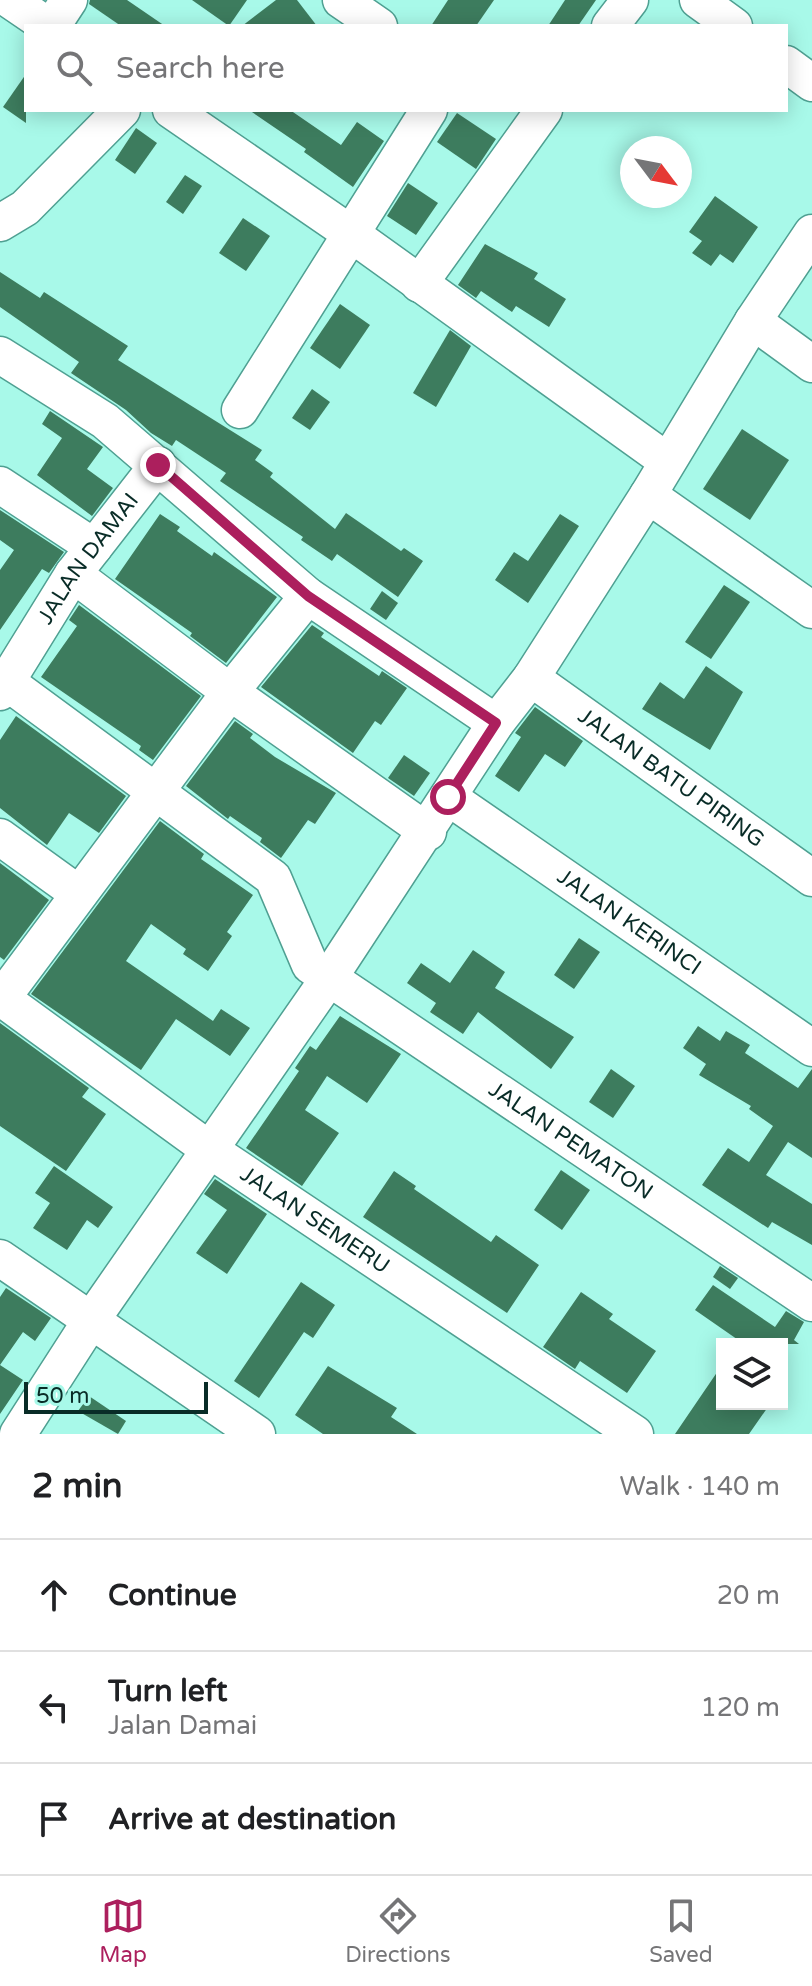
<!DOCTYPE html>
<html lang="en">
<head>
<meta charset="utf-8">
<style>
	:root { --surface:#fff; --page:#f2f2f2; --text:#202124; --muted:#757577; --line:#e0e0e0; --accent:#ac1f5d }
	body { margin:0; font-family:"Varela Round",sans-serif; background:var(--page); color:var(--text) }
	.controls { position:absolute; right:24px; bottom:24px; display:grid; overflow:hidden; border-radius:0px; box-shadow:0 4px 20px #0003 }
	.controls button { width:72px; height:72px; display:grid; place-items:center; padding:0; border:0; border-bottom:2px solid var(--line); background:var(--surface); color:var(--text); font:40px sans-serif }
	.compass { position:absolute; left:620px; top:136px; width:72px; height:72px; border-radius:50%; background:var(--surface); box-shadow:0 4px 20px #0003; rotate:122deg }
	.scale { position:absolute; left:24px; bottom:20px; width:184px; box-sizing:border-box; padding-left:8px; border:4px solid #092c27; border-top:0; font-size:22px; line-height:28px; white-space:nowrap; color:#092c27; -webkit-text-stroke:6px #a8f9e9; paint-order:stroke }
	.stop { position:absolute; width:24px; height:24px; margin:-18px; border:6px solid #ac1f5d; border-radius:50%; background:#fff }
	.stop.end { background:#ac1f5d; border-color:#fff; box-shadow:0 2px 8px #0008 }
	.list { margin:0; padding:0; list-style:none }
	h2 { display:flex; justify-content:space-between; align-items:center; height:104px; margin:0; padding:0 32px; font-size:34px }
	h2 small { font-size:26px; font-weight:400; color:var(--muted) }
	.list li { display:grid; grid-template-columns:52px 1fr auto; gap:24px; align-items:center; box-sizing:border-box; height:112px; padding:0 32px; border-top:2px solid var(--line) }
	.list b { display:block; font-size:30px; white-space:nowrap }
	.list p { margin:0; font-size:26px; white-space:nowrap; color:var(--muted) }
	.list em { font-size:26px; font-style:normal; color:var(--muted) }
	.icon { flex:none; width:44px; height:44px; fill:none; stroke:currentColor; stroke-width:2; stroke-linecap:round; stroke-linejoin:round }
	.map { position:relative; flex:none; width:812px; height:1434px; overflow:hidden }
	.search { position:absolute; background:var(--surface); box-shadow:0 4px 20px #0003; left:24px; right:24px; top:24px; height:88px; display:flex; align-items:center; gap:20px; box-sizing:border-box; padding:0 28px; border-radius:0px; color:var(--muted); font-size:30px }
	.sheet { height:440px; background:var(--surface) }
	nav { display:flex; justify-content:space-around; align-items:center; box-sizing:border-box; height:112px; border-top:2px solid var(--line); background:var(--surface); font-size:22px; color:var(--muted) }
	nav a { display:grid; justify-items:center; gap:4px }
	nav .on { color:var(--accent) }
	.map>svg:first-child { display:block }
</style>
</head>
<body>
<div class="map">
<svg width="812" height="1434" viewBox="0 0 812 1434">
	<rect width="100%" height="100%" fill="#a8f9e9"/>
	<g fill="#3d7c5e">
		<path d="M90,0H127L165,26H121L89,4Z"/>
		<path d="M192,0H247L229,26Z"/>
		<path d="M276,0H297L317,26H242Z"/>
		<path d="M448,0H494L476,26H431Z"/>
		<path d="M565,0H596L578,26H548Z"/>
		<path d="M26,74V123L3,107Z"/>
		<path d="M249,110H290L341,145L357,122L384,141L353,187L304,152L306,149Z"/>
		<path d="M457,113L496,139L476,169L437,142Z"/>
		<path d="M136,128L157,143L135,174L115,160Z"/>
		<path d="M185,175L202,186L183,214L166,202Z"/>
		<path d="M408,183L438,203L416,235L387,216Z"/>
		<path d="M715,196L758,227L733,263L720,254L711,266L692,253L702,241L689,232Z"/>
		<path d="M243,218L270,236L246,271L219,253Z"/>
		<path d="M485,244L538,273L534,279L566,299L549,327L516,306L512,312L481,291L476,298L458,285Z"/>
		<path d="M0,272L40,298L44,292L128,346L118,360L262,450L255,460L273,473L270,477L335,529L346,513L401,551L404,548L423,561L398,597L337,554L332,561L301,540L303,537L220,481L226,473L176,440L172,446L151,433L126,410L71,373L79,362L0,307Z"/>
		<path d="M340,304L370,325L340,369L310,348Z"/>
		<path d="M450,330L471,346L436,407L413,393Z"/>
		<path d="M312,389L330,402L310,430L292,418Z"/>
		<path d="M50,411L103,447L87,469L113,488L92,516L37,475L62,438L42,424Z"/>
		<path d="M742,429L789,460L750,520L703,489Z"/>
		<path d="M0,510L64,552L49,573L42,569L0,630V570L14,550L0,540Z"/>
		<path d="M160,514L180,527L177,531L212,556L214,552L277,597L226,663L190,636L192,633L115,579Z"/>
		<path d="M560,514L579,526L528,603L495,580L514,552L528,561Z"/>
		<path d="M724,585L750,602L711,659L685,642Z"/>
		<path d="M382,591L398,603L386,620L370,609Z"/>
		<path d="M79,605L201,696L153,760L139,750L141,746L41,677L77,626L69,620Z"/>
		<path d="M312,625L324,633L321,637L379,676L382,671L407,688L381,725L375,721L353,753L261,687Z"/>
		<path d="M706,666L743,692L710,750L642,709L660,682L684,699Z"/>
		<path d="M535,707L583,741L565,767L545,754L519,792L495,776L521,737L515,733Z"/>
		<path d="M16,716L126,796L99,833L69,813L47,845L0,808V740Z"/>
		<path d="M235,721L253,734L250,738L275,757L336,793L315,824L308,820L281,858L260,842L262,838L230,816L228,819L186,786Z"/>
		<path d="M404,755L430,773L414,796L388,778Z"/>
		<path d="M160,821L204,854L201,859L253,895L227,932L232,936L208,971L183,954L186,949L151,924L126,961L213,1021L221,1009L250,1028L230,1056L176,1019L141,1070L31,994Z"/>
		<path d="M0,863L49,900L4,960L0,957Z"/>
		<path d="M579,938L600,952L574,989L554,975Z"/>
		<path d="M473,950L505,972L495,988L574,1037L551,1069L478,1012L463,1034L430,1012L436,1003L407,983L421,963L450,983Z"/>
		<path d="M340,1016L401,1054L367,1103L327,1076L305,1110L339,1133L302,1186L246,1148L299,1071L295,1068L310,1046L316,1050Z"/>
		<path d="M0,1023L89,1088L82,1097L106,1114L66,1171L0,1126Z"/>
		<path d="M698,1026L720,1041L726,1031L750,1045L745,1053L798,1088L812,1069V1158L788,1142L766,1175L812,1204V1245L772,1222L768,1228L702,1185L728,1148L749,1162L773,1126L749,1109L751,1106L699,1075L706,1064L683,1048Z"/>
		<path d="M611,1069L635,1086L613,1118L589,1102Z"/>
		<path d="M54,1166L113,1207L98,1228L87,1220L67,1250L33,1228L50,1203L35,1193Z"/>
		<path d="M561,1170L590,1190L562,1230L534,1210Z"/>
		<path d="M394,1171L416,1186L414,1189L491,1242L496,1235L539,1265L507,1313L363,1217Z"/>
		<path d="M215,1179L267,1214L227,1274L196,1253L227,1210L204,1194Z"/>
		<path d="M720,1266L738,1278L730,1289L713,1277Z"/>
		<path d="M301,1282L335,1305L313,1338L304,1332L259,1398L234,1381Z"/>
		<path d="M713,1285L775,1327L786,1311L804,1322L794,1340L799,1344H744L695,1310Z"/>
		<path d="M6,1288L51,1318L35,1341L23,1332L0,1365L23,1380L0,1414V1297Z"/>
		<path d="M581,1292L613,1314L609,1319L656,1351L627,1393L580,1361L575,1369L543,1347Z"/>
		<path d="M722,1365V1404H770L749,1434H675Z"/>
		<path d="M328,1366L397,1408L391,1417L417,1434H323L295,1415Z"/>
		<path d="M89,1396L126,1421L118,1434L78,1411Z"/>
	</g>
	<g fill="none" stroke-linecap="round" stroke-linejoin="round">
		<defs>
			<g id="minor">
				<path d="M10,0L48,26"/>
				<path d="M341,0L379,26"/>
				<path d="M698,0L734,26"/>
				<path d="M52,26L69,0"/>
				<path d="M610,26L630,0"/>
				<path d="M786,64L812,83"/>
				<path d="M171,110L350,233L667,461"/>
				<path d="M0,223L25,208L122,110"/>
				<path d="M419,284L544,110"/>
				<path d="M753,321L812,364"/>
				<path d="M0,355L105,421L308,596L496,723"/>
				<path d="M240,410L429,110"/>
				<path d="M0,485L94,547"/>
				<path d="M648,495L812,610"/>
				<path d="M73,574L230,692L428,832"/>
				<path id="s1" d="M531,678L812,878"/>
				<path id="s2" d="M8,683L273,878L310,965L812,1303"/>
				<path id="s3" d="M0,692L73,574L158,465"/>
				<path id="s4" d="M448,797L812,1048"/>
				<path d="M0,837L79,894"/>
				<path id="s5" d="M0,997L210,1150L635,1434"/>
				<path d="M2,998L230,692L308,596"/>
				<path d="M0,1258L257,1434"/>
				<path d="M18,1434L90,1322L329,978L496,723L531,678L648,495L753,321L812,233"/>
			</g>
		</defs>
		<use href="#minor" stroke="#4fa092" stroke-width="39"/>
		<use href="#minor" stroke="#fff" stroke-width="36"/>
	</g>
	<g fill="none" stroke-linecap="round" stroke-linejoin="round">
		<path stroke="#ac1f5d" stroke-width="10" d="M158,465L308,596L496,723L448,797"/>
	</g>
	<g text-anchor="middle" dominant-baseline="central" stroke-width="7" stroke-linejoin="round" paint-order="stroke">
		<g font-size="22" fill="#092c27" stroke="#a8f9e9">
			<text stroke="none"><textPath href="#s3" startOffset="160">JALAN DAMAI</textPath></text>
			<text stroke="none"><textPath href="#s1" startOffset="172">JALAN BATU PIRING</textPath></text>
			<text stroke="none"><textPath href="#s4" startOffset="220">JALAN KERINCI</textPath></text>
			<text stroke="none"><textPath href="#s2" startOffset="738">JALAN PEMATON</textPath></text>
			<text stroke="none"><textPath href="#s5" startOffset="386">JALAN SEMERU</textPath></text>
		</g>
	</g>
</svg>
<div class="controls">
<button><svg class="icon" aria-label="layers" viewBox="0 0 24 24"><path d="M12 4l9 5-9 5-9-5zM3 14l9 5 9-5"/></svg></button>
</div>
<svg class="compass" viewBox="-18 -18 36 36"><path d="M0-13l5 13h-10z" fill="#e53935"/><path d="M0 13l5-13h-10z" fill="#757577"/></svg>
<div class="scale">50 m</div>
<div class="stop" style="left:448px;top:797px"></div>
<div class="stop end" style="left:158px;top:465px"></div>
<div class="search"><svg class="icon" aria-label="search" viewBox="0 0 24 24"><circle cx="10" cy="10" r="6"/><path d="M15 15l6 6"/></svg>Search here</div>
</div>
<section class="sheet">
<h2>2 min<small>Walk · 140 m</small></h2>
<ul class="list">
<li><svg class="icon" aria-label="ahead" viewBox="0 0 24 24"><path d="M12 20V5M6 11l6-6 6 6"/></svg><div><b>Continue</b></div><em>20 m</em></li>
<li><svg class="icon" aria-label="left" viewBox="0 0 24 24"><path d="M17 20v-9H6M10 6l-5 5 5 5"/></svg><div><b>Turn left</b><p>Jalan Damai</p></div><em>120 m</em></li>
<li><svg class="icon" aria-label="arrive" viewBox="0 0 24 24"><path d="M6 21V4h12l-3 4 3 4H6"/></svg><div><b>Arrive at destination</b></div></li>
</ul>
</section>
<nav>
<a class="on"><svg class="icon" aria-label="map" viewBox="0 0 24 24"><path d="M3 6l6-2 6 2 6-2v14l-6 2-6-2-6 2zM9 4v14M15 6v14"/></svg>Map</a>
<a><svg class="icon" aria-label="directions" viewBox="0 0 24 24"><path d="M12 3l9 9-9 9-9-9zM9 14v-3h6M13 9l2 2-2 2"/></svg>Directions</a>
<a><svg class="icon" aria-label="saved" viewBox="0 0 24 24"><path d="M7 4h10v16l-5-4-5 4z"/></svg>Saved</a>
</nav>
</body>
</html>
